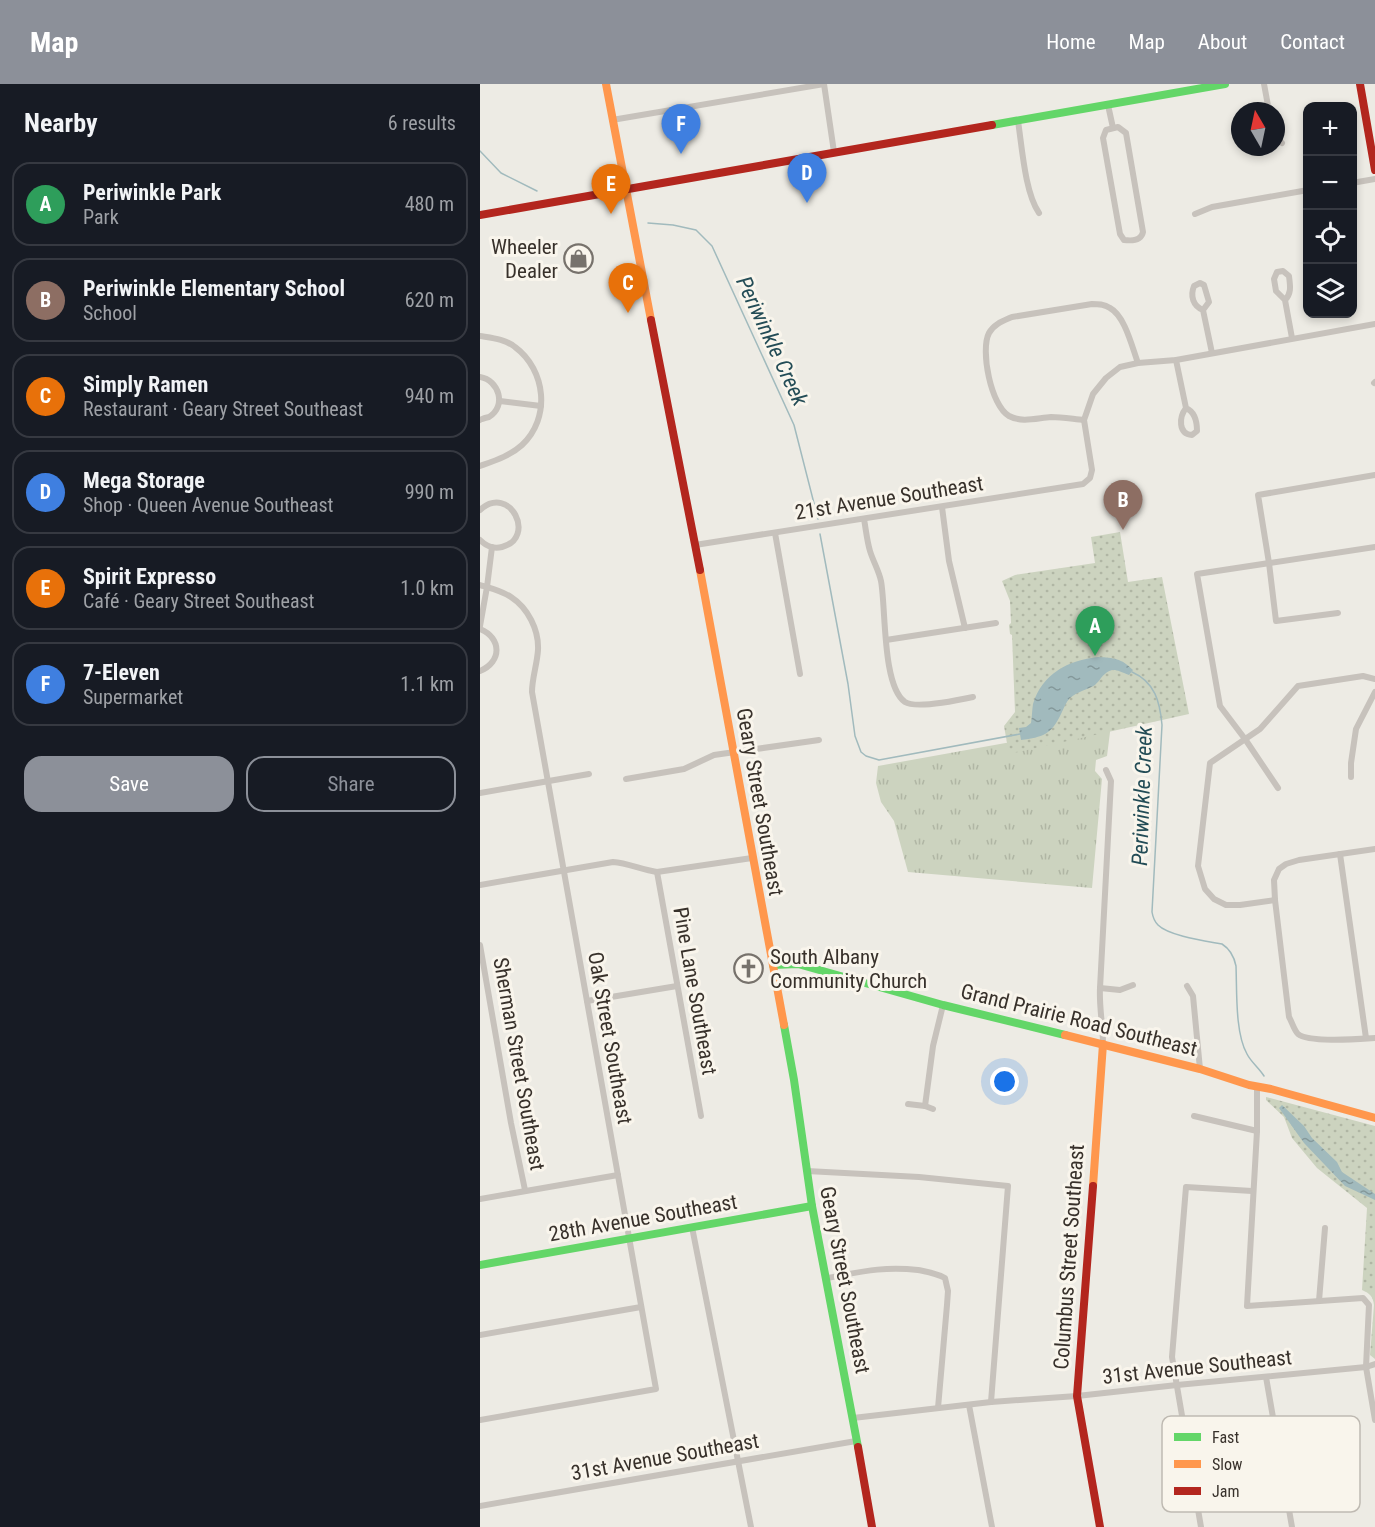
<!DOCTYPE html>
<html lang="en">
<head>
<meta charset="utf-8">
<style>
	:root { --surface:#171b24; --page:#242831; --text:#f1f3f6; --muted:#9ea1a6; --line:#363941; --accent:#8c9099 }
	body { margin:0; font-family:"Roboto Condensed",sans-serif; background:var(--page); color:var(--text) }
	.controls { position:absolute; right:18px; top:18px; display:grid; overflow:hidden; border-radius:12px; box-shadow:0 3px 9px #0003 }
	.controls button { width:54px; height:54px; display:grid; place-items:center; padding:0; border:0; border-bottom:2px solid var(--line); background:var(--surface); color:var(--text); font:30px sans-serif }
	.compass { position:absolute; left:751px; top:18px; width:54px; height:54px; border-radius:50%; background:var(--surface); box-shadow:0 3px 9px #0003; rotate:351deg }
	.you { position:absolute; left:525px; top:998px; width:21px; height:21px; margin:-15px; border:4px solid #fff; border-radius:50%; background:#1a73e8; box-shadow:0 0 0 9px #1a73e833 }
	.badge { display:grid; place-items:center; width:39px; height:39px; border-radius:50%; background:var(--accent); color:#fff; font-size:20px; font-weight:700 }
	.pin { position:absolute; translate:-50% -50px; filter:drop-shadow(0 2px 3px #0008) }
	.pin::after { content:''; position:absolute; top:32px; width:21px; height:18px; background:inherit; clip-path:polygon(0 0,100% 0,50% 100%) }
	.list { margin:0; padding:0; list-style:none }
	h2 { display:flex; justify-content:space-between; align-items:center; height:78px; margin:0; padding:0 24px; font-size:26px }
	h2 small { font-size:20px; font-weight:400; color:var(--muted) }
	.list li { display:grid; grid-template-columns:39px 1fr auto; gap:18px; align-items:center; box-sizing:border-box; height:84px; margin:0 12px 12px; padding:0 12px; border:2px solid var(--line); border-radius:18px }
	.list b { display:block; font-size:22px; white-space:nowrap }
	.list p { margin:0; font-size:20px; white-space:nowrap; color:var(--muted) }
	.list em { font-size:20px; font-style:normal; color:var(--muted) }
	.actions { display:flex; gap:12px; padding:18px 24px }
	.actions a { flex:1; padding:14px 0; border:2px solid var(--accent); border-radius:18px; text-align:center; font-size:21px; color:var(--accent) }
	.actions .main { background:var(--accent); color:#fff }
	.icon { flex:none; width:33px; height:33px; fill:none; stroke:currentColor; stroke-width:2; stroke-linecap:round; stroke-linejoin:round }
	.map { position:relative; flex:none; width:895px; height:1443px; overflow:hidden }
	header { display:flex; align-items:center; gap:36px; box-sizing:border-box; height:84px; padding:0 30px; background:var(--accent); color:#fff }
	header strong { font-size:28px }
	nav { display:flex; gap:33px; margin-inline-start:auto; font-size:21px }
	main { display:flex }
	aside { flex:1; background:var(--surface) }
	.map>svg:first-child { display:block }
</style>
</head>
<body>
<header>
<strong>Map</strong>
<nav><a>Home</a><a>Map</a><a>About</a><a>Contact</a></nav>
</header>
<main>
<aside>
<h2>Nearby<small>6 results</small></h2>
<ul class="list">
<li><span class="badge" style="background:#2e9e5b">A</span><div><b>Periwinkle Park</b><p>Park</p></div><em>480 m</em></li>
<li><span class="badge" style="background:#8d6e63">B</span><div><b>Periwinkle Elementary School</b><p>School</p></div><em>620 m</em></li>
<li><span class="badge" style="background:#e8710a">C</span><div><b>Simply Ramen</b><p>Restaurant · Geary Street Southeast</p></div><em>940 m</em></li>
<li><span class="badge" style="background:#3f7fe0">D</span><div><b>Mega Storage</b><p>Shop · Queen Avenue Southeast</p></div><em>990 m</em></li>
<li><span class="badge" style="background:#e8710a">E</span><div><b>Spirit Expresso</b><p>Café · Geary Street Southeast</p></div><em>1.0 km</em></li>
<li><span class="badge" style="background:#3f7fe0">F</span><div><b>7-Eleven</b><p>Supermarket</p></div><em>1.1 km</em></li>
</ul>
<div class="actions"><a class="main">Save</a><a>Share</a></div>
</aside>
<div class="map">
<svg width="895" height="1443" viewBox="0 0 895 1443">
	<defs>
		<pattern id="grass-tufts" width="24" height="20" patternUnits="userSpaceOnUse" patternTransform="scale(1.5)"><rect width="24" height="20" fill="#ccd3bf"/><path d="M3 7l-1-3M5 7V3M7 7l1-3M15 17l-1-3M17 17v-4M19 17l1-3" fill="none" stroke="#b0b6a4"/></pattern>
		<pattern id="park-dots" width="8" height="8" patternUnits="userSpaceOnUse" patternTransform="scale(1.5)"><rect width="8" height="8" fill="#ccd3bf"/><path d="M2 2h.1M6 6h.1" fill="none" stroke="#b0b6a4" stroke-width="1.8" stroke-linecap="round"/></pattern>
		<pattern id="water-ripples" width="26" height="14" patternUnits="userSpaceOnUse" patternTransform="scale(1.5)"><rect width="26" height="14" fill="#a1babd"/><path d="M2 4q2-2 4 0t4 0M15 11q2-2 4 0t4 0" fill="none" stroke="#84989a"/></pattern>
	</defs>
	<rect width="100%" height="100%" fill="#edebe4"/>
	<path fill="url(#grass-tufts)" d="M631,640L627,672L616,676L615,687L622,695L612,804L428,788L414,737L401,718L396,699L398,682Z"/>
	<g fill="url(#park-dots)">
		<path d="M640,448L648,498L682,493L709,630L529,670L524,642L535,628L532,551L530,550L529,541L531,539L530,517L522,497L535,491L615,479L611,453Z"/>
		<path d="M786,1013L895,1042V1275L890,1271L894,1221C893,1212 889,1209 882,1206L887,1124L837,1084L812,1054L804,1033L786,1016Z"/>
	</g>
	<g fill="url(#water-ripples)">
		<path d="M618,573C634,574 641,574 653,586L649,591C635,586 632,582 621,594C620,596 616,600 615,601C607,606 598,607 590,614C586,618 584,624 581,630C571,651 563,653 541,656L539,644L546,643L551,639C552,633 552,626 553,620C562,590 588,576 618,573Z"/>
		<path d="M802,1021L824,1042L832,1054L857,1078L862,1088L895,1110V1116L865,1102L824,1059L799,1024Z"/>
	</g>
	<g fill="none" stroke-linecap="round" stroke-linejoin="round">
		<g stroke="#a1babd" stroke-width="1.5">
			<path d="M0,67L21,89L57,107"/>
			<path d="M168,139L193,141L216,146L232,162L314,341L338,435"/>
			<path d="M340,450L368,600L375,652L381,668L386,672L399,676L540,650"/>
			<path d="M652,588C675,598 680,618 682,641L672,828C673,834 674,837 678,841C689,852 726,857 742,860C750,865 754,872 756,882C757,907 755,949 767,970C771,978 779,984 784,992"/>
		</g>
		<g stroke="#c7c2bc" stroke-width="6">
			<path d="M344,0L354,68"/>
			<path d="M784,0L789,27"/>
			<path d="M628,21L633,44"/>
			<path d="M132,36L344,0"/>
			<path d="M538,37C542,63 545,109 559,129"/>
			<path d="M638,43L646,49L663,148C661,157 652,157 644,156L640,150L623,54L626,46Z"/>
			<path d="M796,54L802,59"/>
			<path d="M872,99L895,95"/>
			<path d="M715,130L732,123L828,106"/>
			<path d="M805,216C812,209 810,201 809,192L803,187L797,188L794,195L796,207L805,216L812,254"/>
			<path d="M723,226L729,218L724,201L720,199L714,202C710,212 713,222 723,226L732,269"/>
			<path d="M0,252C12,254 25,255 35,263C66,286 71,334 42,361C30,372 14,377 0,382"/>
			<path d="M696,276L706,324C699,333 698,350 712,351L717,347C717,337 715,328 706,324"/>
			<path d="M0,293C19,296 27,322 9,333C9,333 1,335 0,336"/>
			<path d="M894,299L895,298"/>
			<path d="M20,317L61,322"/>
			<path d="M604,336C593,335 582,333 571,333C557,334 542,339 529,332C511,322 500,266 509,249C514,240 523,237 532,233L612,220C618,220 624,220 630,224C645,232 652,263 658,279"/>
			<path d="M462,423L469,477L485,544"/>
			<path d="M0,426C30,399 57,454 22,463C14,465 6,462 0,456"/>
			<path d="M384,435C386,446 387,457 390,467C393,477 399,487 401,497C406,523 402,602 425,618C436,625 479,616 493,613"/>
			<path d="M295,449L320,590"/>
			<path d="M215,461L603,400L610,394L612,386L604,336L613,310L626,294L640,283L658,279L696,276L895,240"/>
			<path d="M0,501C10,504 22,507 31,513C48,524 59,546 58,566C57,581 52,594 52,608L176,1305L0,1336"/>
			<path d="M858,529L796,537L789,479L778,411L895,391"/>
			<path d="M0,542L7,503L12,463"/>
			<path d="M0,545C22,554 22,578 0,587"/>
			<path d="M406,556L516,539"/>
			<path d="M871,693V679L876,645L895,608"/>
			<path d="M146,695L204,685L234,671L339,656"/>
			<path d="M798,704L765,655L740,622L717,490L895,463"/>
			<path d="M0,709L109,690"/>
			<path d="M895,765L819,776L806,780L799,785L794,796L795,816L809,933C812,938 814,946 818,950C829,959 879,955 895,954"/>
			<path d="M860,770L886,954"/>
			<path d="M177,788L221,1032"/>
			<path d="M0,801L133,778C148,779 162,786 177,788L272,774"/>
			<path d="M795,816L760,821H746L734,815L725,805L718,782L730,679L780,645L818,602L883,592L895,595"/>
			<path d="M0,861L31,1039L45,1106"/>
			<path d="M707,902L713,912L720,985"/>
			<path d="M620,904L640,906L653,901"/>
			<path d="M107,917L197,902"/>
			<path d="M623,960C623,941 619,923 620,904L631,697L626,686"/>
			<path d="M777,1002V1047L767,1222L883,1214L889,1221L886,1283L895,1336"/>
			<path d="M428,1020L445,1022L453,1025"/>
			<path d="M445,1022L453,962L463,921"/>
			<path d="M714,1032L777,1047"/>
			<path d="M327,1087L439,1093L528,1102L511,1318"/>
			<path d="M0,1115L138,1091"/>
			<path d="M212,1143L271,1443"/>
			<path d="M347,1194C380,1188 403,1182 438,1186C448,1188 456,1189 465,1194L468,1207L467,1221L458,1324"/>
			<path d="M839,1217L845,1144"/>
			<path d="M0,1251L161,1223"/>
			<path d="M786,1293L812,1443"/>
			<path d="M489,1321L512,1443"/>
			<path d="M373,1334L511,1318L597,1312L697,1301L886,1283L895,1280"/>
			<path d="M0,1422L376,1357"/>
			<path d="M721,1443L692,1273L706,1103L772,1107"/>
		</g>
		<g stroke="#63d668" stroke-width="8">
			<path d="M512,41L745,0"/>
			<path d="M293,881L318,880L463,921L585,951"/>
			<path d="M304,941L314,996L332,1122L378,1363"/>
			<path d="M0,1181L332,1122"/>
		</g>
		<g stroke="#ff974d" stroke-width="8">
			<path d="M126,0L171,236"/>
			<path d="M220,486L304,941"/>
			<path d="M585,951L720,985L769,1001L791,1005L895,1034"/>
			<path d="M613,1102L623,960"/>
		</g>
		<g stroke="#b3261e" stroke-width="8">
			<path d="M880,0L895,86"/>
			<path d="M0,131L512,41"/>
			<path d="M171,236L220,486"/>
			<path d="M613,1102L597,1312L620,1443"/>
			<path d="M378,1363L392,1443"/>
		</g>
	</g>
	<defs>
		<symbol id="shop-ring" viewBox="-11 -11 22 22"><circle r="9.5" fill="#f9f5ec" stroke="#77726c" stroke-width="1.5"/><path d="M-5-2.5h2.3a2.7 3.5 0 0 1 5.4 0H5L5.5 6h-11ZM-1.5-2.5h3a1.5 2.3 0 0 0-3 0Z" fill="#77726c"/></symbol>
		<symbol id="church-ring" viewBox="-11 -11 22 22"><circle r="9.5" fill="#f9f5ec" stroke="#77726c" stroke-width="1.5"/><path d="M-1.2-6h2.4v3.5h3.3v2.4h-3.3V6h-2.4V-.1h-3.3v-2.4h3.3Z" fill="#77726c"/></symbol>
	</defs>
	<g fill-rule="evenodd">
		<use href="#shop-ring" x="82" y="158" width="33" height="33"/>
		<use href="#church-ring" x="252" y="868" width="33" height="33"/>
	</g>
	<g text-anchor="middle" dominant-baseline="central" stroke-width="6" stroke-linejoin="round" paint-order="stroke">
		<g font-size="21" fill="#38312b" stroke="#f9f5ec" text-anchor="end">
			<text x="78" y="163">Wheeler<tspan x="78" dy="24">Dealer</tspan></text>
			<text x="290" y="873" text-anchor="start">South Albany<tspan x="290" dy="24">Community Church</tspan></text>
		</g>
		<g font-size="21" fill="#38312b" stroke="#f9f5ec">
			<text transform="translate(409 414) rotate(-9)">21st Avenue Southeast</text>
			<text transform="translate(280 718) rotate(80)">Geary Street Southeast</text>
			<text transform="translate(215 907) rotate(80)">Pine Lane Southeast</text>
			<text transform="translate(599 936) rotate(14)">Grand Prairie Road Southeast</text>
			<text transform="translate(130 954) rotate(80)">Oak Street Southeast</text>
			<text transform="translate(39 980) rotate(80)">Sherman Street Southeast</text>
			<text transform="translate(163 1134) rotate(-10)">28th Avenue Southeast</text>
			<text transform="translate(589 1173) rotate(-86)">Columbus Street Southeast</text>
			<text transform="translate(365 1196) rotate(79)">Geary Street Southeast</text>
			<text transform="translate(717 1283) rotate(-6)">31st Avenue Southeast</text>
			<text transform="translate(185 1373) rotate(-10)">31st Avenue Southeast</text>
		</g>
		<g font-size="22" font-style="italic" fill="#234c56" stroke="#f9f5ec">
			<text transform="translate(292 257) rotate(65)">Periwinkle Creek</text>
			<text transform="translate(662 712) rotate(-88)">Periwinkle Creek</text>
		</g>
	</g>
	<rect x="682" y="1332" width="198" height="96" rx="9" fill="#f9f5ec" stroke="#bfbab2" stroke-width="1.5"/>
	<rect x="694" y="1349" width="27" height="8" fill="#63d668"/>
	<rect x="694" y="1376" width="27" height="8" fill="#ff974d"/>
	<rect x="694" y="1403" width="27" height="8" fill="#b3261e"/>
	<g font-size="16" fill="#38312b">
		<text x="732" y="1359">Fast</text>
		<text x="732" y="1386">Slow</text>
		<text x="732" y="1413">Jam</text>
	</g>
</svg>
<div class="controls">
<button>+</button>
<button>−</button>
<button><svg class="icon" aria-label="locate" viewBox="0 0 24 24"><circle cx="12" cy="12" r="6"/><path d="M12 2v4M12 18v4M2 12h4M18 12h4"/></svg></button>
<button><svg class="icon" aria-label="layers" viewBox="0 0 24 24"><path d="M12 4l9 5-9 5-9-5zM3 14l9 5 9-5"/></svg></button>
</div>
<svg class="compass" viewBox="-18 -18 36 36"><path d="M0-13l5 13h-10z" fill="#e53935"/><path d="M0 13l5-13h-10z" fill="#9ea1a6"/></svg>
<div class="you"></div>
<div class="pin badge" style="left:615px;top:572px;background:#2e9e5b">A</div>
<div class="pin badge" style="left:643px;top:446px;background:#8d6e63">B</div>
<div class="pin badge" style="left:148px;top:229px;background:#e8710a">C</div>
<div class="pin badge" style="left:327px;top:119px;background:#3f7fe0">D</div>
<div class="pin badge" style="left:131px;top:130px;background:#e8710a">E</div>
<div class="pin badge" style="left:201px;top:70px;background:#3f7fe0">F</div>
</div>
</main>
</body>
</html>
